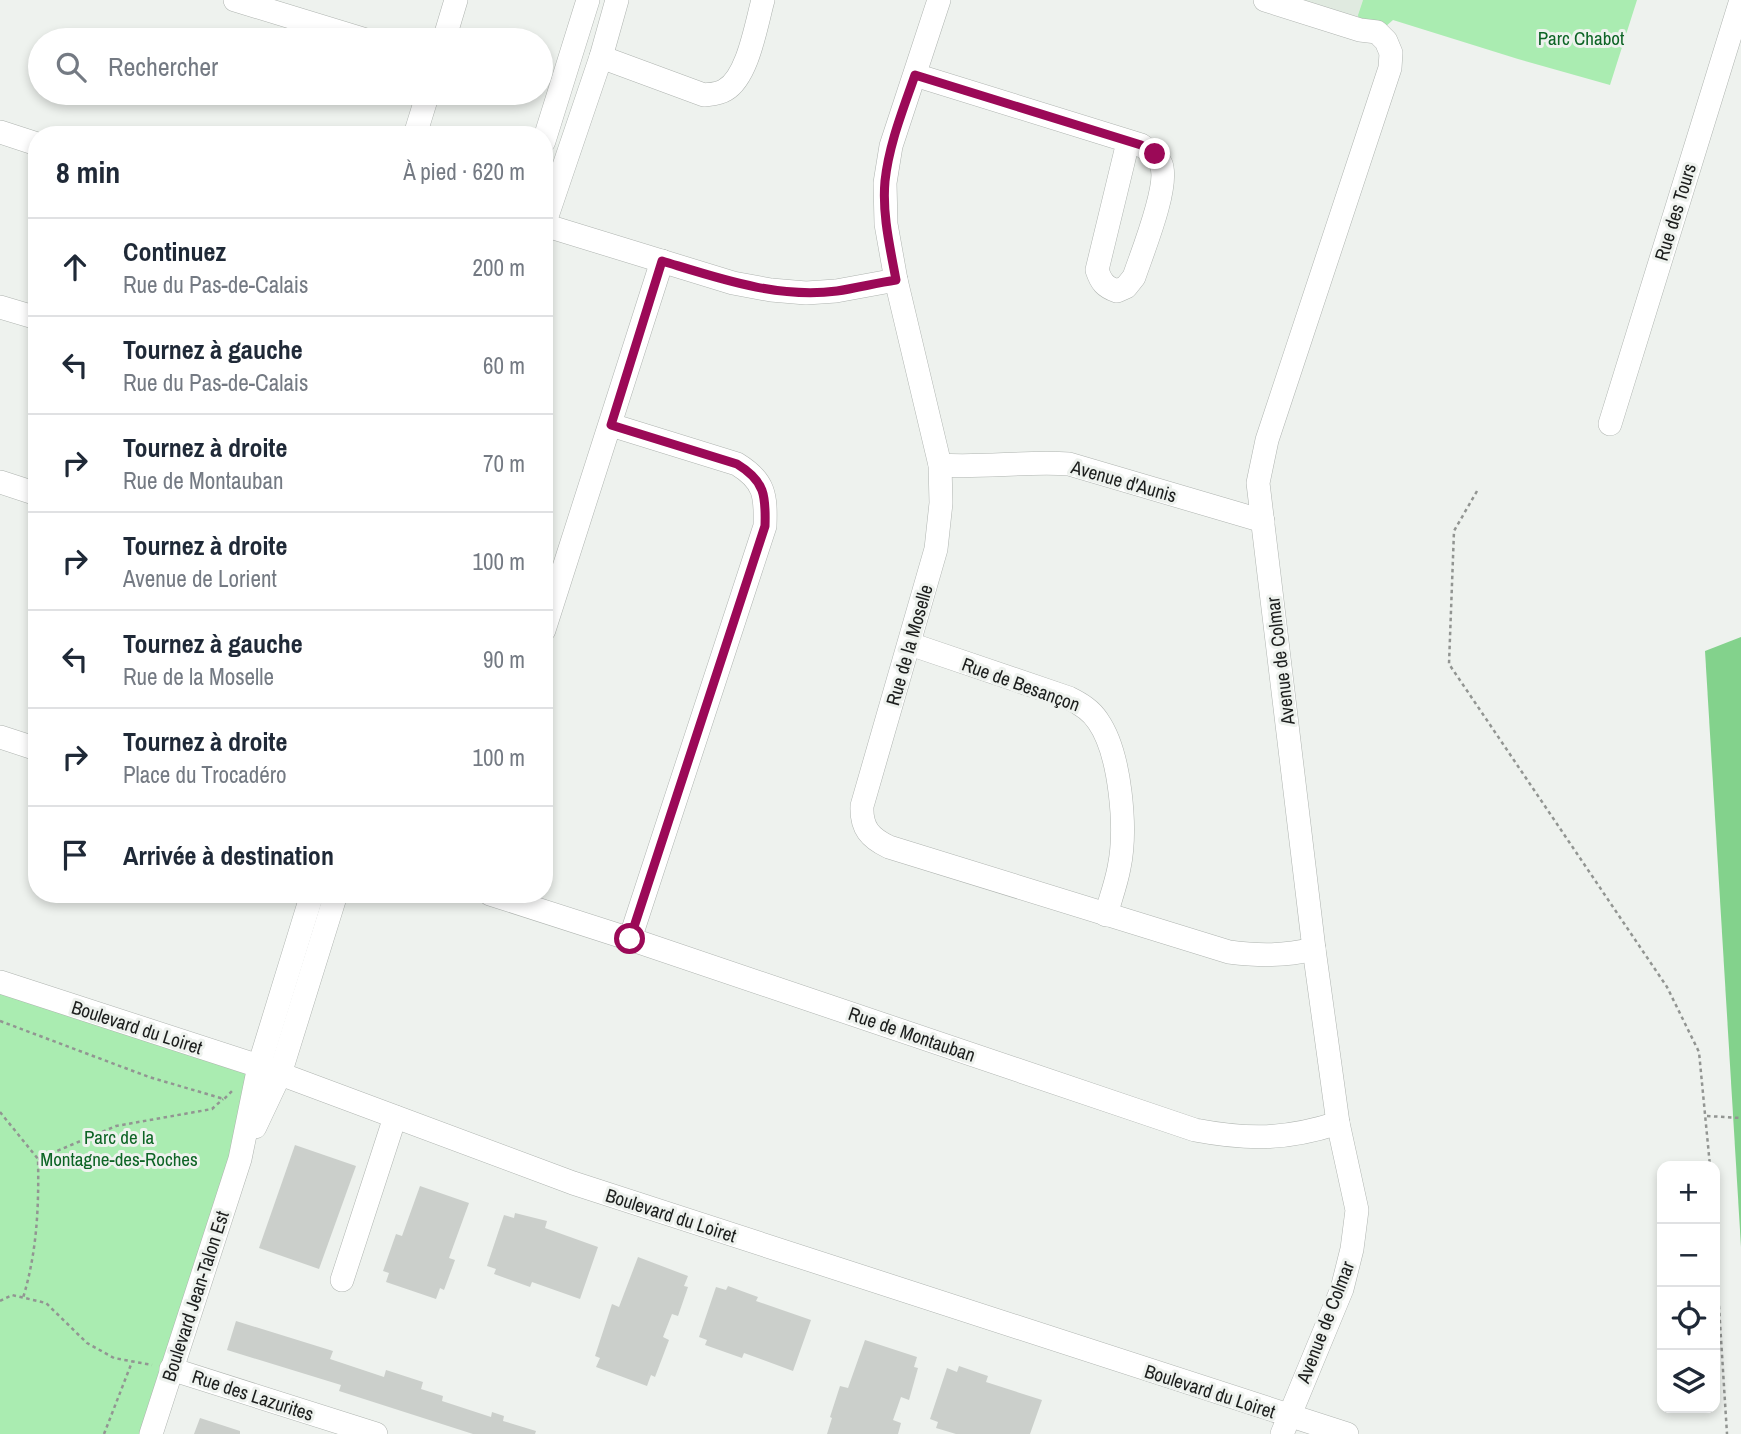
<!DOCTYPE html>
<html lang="fr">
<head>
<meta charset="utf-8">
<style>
	:root { --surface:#fff; --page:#f2f2f3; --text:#1f2937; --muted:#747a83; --line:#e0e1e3 }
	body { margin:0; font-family:"Archivo Narrow",sans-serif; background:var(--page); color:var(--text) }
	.controls { position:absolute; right:21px; bottom:21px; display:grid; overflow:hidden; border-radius:14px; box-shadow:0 4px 10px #0003 }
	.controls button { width:63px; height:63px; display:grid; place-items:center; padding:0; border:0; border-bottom:2px solid var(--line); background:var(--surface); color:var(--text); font:35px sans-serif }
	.stop { position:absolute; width:21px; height:21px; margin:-16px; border:5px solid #9b0957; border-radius:50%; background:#fff }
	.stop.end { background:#9b0957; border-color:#fff; box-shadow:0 2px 7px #0008 }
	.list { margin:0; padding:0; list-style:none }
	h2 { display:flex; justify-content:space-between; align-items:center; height:91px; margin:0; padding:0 28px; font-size:30px }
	h2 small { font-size:23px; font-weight:400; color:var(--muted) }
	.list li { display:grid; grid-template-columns:46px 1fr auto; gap:21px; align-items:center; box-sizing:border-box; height:98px; padding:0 28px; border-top:2px solid var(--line) }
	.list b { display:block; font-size:26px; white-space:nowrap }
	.list p { margin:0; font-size:23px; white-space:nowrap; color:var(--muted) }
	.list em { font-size:23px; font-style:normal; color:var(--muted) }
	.icon { flex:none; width:38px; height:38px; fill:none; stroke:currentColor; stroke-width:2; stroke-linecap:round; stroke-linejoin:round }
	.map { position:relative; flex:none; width:1741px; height:1434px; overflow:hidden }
	.search { position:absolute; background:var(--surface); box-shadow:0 4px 10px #0003; left:28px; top:28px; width:525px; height:77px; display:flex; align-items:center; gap:18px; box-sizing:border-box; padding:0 24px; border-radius:38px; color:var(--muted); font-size:26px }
	.panel { position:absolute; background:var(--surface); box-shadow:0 4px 10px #0003; left:28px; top:126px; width:525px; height:777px; border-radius:28px }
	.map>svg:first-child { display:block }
</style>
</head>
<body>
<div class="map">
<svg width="1741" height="1434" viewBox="0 0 1741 1434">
	<rect width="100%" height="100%" fill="#eef2ee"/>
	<path fill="#e0eae0" d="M1265,0H1363L1358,15L1360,30Z"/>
	<g fill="#aaecb1">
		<path d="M1363,0H1637L1610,85L1518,59L1393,20L1378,33L1360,30L1358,15Z"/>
		<path d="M0,982L259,1066L151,1434H0Z"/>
	</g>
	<path fill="#83d28c" d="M1741,637V1247L1705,651Z"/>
	<g fill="#cbcfcb">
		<path d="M295,1145L356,1166L319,1269L259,1248Z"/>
		<path d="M420,1186L469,1203L449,1258L455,1260L444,1290L440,1288L436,1299L386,1282L389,1273L383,1271L396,1234L402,1236Z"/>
		<path d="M515,1213L547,1221L545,1228L598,1247L580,1299L532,1282L530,1287L494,1274L496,1269L487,1266L504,1215L514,1218Z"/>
		<path d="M638,1257L688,1276L684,1286L688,1287L678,1316L672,1314L663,1337L669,1340L655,1377L651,1375L647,1386L596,1367L600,1358L595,1356L612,1304L619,1307Z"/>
		<path d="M728,1286L758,1297L756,1301L811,1320L793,1371L744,1353L742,1358L705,1345L707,1340L699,1337L716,1287L726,1290Z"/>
		<path d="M236,1321L333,1351L330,1359L384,1377L386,1370L423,1382L421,1389L443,1396L442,1401L491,1417L492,1412L504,1416L503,1421L536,1431L535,1434H473L339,1391L341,1385L227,1350Z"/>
		<path d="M865,1340L917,1357L914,1367L918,1368L909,1400L901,1397L893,1420L901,1423L898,1434H827L832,1418L830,1417L840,1386L848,1388Z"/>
		<path d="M959,1366L988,1376L986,1382L1042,1400L1030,1434H956L936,1428L938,1422L930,1419L947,1368L957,1372Z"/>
		<path d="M200,1418L240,1431V1434H194Z"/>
	</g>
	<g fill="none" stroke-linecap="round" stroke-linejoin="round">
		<defs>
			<g id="minor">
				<path d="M235,0L366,40"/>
				<path d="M939,0L891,146L885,183L886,224L896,280L940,465L941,503L936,549L862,806C861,828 870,838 889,847L1229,952C1260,956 1284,956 1314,949"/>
				<path d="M1265,0L1360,30L1377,32L1386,41L1391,53L1390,68L1267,440L1258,483L1314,949L1338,1123L1357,1210L1352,1249L1342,1289L1282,1434"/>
				<path d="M444,40L456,0"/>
				<path d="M601,57L704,95C712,94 719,94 725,90C748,77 756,25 763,0"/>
				<path d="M915,75L1141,145C1149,151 1157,155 1161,164C1170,185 1142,253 1134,277L1126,287L1117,291C1105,287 1101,282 1097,270L1128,142"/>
				<path d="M0,132L37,144"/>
				<path d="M415,135L428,93"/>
				<path d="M544,141L588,0"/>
				<path d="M544,225L733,283L771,290L806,293L836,291L896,280"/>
				<path d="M544,225L601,57L617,0"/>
				<path d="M0,307L37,318"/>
				<path d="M1610,424L1741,0"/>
				<path d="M611,425L737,464C765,481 766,496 765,526L630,939"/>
				<path d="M940,465C983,468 1026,461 1069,464L1263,521"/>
				<path d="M0,482L37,494"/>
				<path d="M544,630L662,261"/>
				<path d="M910,644L1069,698C1081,704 1091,710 1098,721C1121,754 1127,830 1119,868C1116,884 1110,900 1106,915"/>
				<path d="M0,737L37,749"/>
				<path d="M490,894L630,939L1195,1130C1248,1140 1286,1140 1338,1123"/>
				<path d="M0,982L259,1066L573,1183L1347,1434"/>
				<path d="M255,1127L280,1074L336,894"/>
				<path d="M342,1280L395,1117"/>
				<path d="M171,1369L376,1434"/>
				<path d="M151,1434L240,1159L259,1066L312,894"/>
			</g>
		</defs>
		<use href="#minor" stroke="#afb4b0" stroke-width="24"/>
		<g stroke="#929592" stroke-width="2.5" stroke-dasharray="3.5 3.5" stroke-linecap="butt">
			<path d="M1477,491L1454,531L1449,664L1667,987L1699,1052L1710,1166"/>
			<path d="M0,1021L149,1077L224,1099L233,1090"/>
			<path d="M0,1112L38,1159C39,1207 37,1252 23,1298"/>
			<path d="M1707,1116L1741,1118"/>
			<path d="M38,1159L116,1126L212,1109L223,1099"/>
			<path d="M1715,1243L1727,1434"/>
			<path d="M0,1301L12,1295L46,1303L87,1343L114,1358L152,1365"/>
			<path d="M104,1434L132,1362"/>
		</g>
		<use href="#minor" stroke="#fff" stroke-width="23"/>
	</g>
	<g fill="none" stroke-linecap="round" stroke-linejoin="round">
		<path stroke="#9b0957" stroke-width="9" d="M630,939L765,526C766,496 765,481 737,464L611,425L662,261C718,278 777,299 837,291C857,288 876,283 896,280C890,247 882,214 885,181C889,144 903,110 915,75L1141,145L1155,154"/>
	</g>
	<g text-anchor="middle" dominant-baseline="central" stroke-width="6" stroke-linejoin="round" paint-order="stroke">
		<g font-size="19" fill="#0d6425" stroke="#eef2ee">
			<text x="1581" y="38">Parc Chabot</text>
			<text x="119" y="1137">Parc de la<tspan x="119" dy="22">Montagne-des-Roches</tspan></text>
		</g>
		<g font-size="19" fill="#1c1e1d" stroke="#eef2ee">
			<text transform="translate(1675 212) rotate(-73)">Rue des Tours</text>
			<text transform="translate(1124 481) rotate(16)">Avenue d'Aunis</text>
			<text transform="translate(909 645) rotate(-74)">Rue de la Moselle</text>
			<text transform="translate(1280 661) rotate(-97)">Avenue de Colmar</text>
			<text transform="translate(1021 684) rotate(20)">Rue de Besançon</text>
			<text transform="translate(137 1027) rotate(18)">Boulevard du Loiret</text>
			<text transform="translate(912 1034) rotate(19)">Rue de Montauban</text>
			<text transform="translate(671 1215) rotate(18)">Boulevard du Loiret</text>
			<text transform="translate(195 1296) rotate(-72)">Boulevard Jean-Talon Est</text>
			<text transform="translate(1325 1322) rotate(-69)">Avenue de Colmar</text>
			<text transform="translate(1210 1391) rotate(18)">Boulevard du Loiret</text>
			<text transform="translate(253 1395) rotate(18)">Rue des Lazurites</text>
		</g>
	</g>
</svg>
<div class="controls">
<button>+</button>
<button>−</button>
<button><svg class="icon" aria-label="locate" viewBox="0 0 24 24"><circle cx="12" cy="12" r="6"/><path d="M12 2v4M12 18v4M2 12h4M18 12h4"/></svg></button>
<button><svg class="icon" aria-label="layers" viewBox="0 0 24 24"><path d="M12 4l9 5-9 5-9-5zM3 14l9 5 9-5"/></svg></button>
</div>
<div class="stop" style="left:630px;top:939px"></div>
<div class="stop end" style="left:1155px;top:154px"></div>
<div class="search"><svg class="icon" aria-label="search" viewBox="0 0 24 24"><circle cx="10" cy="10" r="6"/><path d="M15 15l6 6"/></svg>Rechercher</div>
<section class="panel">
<h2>8 min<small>À pied · 620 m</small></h2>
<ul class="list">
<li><svg class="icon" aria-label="ahead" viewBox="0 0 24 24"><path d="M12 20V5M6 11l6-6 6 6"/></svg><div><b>Continuez</b><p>Rue du Pas-de-Calais</p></div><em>200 m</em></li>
<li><svg class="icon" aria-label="left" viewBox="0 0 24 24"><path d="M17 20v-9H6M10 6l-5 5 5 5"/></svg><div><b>Tournez à gauche</b><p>Rue du Pas-de-Calais</p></div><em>60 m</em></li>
<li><svg class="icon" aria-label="right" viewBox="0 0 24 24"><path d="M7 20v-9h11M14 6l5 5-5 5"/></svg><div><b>Tournez à droite</b><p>Rue de Montauban</p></div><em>70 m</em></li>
<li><svg class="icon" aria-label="right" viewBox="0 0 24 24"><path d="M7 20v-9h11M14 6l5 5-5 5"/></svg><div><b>Tournez à droite</b><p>Avenue de Lorient</p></div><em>100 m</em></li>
<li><svg class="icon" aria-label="left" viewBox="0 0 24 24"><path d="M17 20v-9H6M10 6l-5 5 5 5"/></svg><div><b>Tournez à gauche</b><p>Rue de la Moselle</p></div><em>90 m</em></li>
<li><svg class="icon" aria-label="right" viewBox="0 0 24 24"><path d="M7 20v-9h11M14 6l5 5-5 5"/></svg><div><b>Tournez à droite</b><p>Place du Trocadéro</p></div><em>100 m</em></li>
<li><svg class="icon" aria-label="arrive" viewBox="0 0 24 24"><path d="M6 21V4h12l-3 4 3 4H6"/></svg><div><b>Arrivée à destination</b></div></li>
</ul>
</section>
</div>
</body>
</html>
